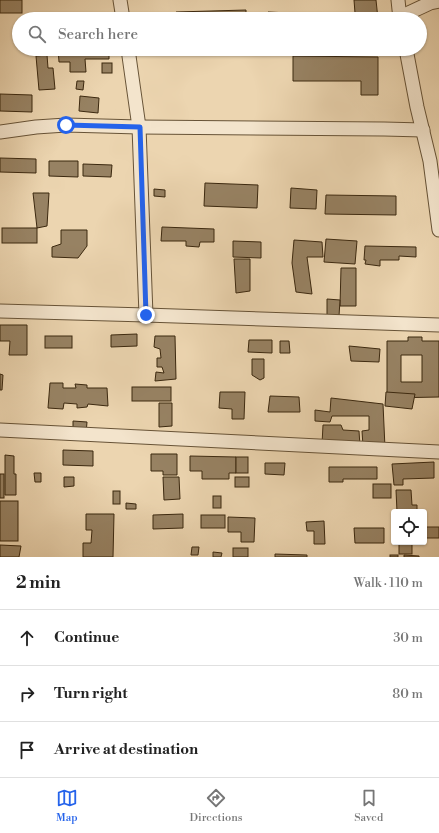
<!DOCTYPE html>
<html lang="en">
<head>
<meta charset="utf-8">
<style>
	:root { --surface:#fff; --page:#f6f6f6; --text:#222; --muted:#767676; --line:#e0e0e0; --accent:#2563eb }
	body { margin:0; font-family:"Libre Bodoni",serif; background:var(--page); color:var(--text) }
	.controls { position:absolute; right:12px; bottom:12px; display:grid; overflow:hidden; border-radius:4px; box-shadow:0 1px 3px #0004 }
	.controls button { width:36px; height:36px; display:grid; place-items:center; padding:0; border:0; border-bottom:1px solid var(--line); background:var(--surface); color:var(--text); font:20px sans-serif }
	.stop { position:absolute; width:12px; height:12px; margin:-9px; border:3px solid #2563eb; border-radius:50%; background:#fff }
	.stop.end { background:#2563eb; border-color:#fff; box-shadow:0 1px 4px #0008 }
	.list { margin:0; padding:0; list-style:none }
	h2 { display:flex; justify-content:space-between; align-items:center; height:52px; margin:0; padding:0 16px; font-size:17px }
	h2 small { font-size:13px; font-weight:400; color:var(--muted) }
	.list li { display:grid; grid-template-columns:26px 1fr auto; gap:12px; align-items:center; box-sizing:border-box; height:56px; padding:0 16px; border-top:1px solid var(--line) }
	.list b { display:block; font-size:15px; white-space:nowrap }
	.list em { font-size:13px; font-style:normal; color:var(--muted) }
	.icon { flex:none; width:22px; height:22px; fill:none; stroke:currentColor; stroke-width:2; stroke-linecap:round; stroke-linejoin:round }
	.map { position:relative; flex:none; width:439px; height:557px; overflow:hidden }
	.search { position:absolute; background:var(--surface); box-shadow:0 1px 3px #0004; left:12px; right:12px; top:12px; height:44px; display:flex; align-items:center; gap:10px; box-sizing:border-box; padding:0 14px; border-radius:22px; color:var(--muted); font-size:15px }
	.sheet { height:220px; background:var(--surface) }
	nav { display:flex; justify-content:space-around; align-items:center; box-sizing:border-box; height:56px; border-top:1px solid var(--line); background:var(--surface); font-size:11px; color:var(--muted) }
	nav a { display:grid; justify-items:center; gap:2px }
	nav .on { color:var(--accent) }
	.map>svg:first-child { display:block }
</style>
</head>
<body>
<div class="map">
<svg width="439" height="557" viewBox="0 0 439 557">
	<rect width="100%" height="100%" fill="#ecd5b0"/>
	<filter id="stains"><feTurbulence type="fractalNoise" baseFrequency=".005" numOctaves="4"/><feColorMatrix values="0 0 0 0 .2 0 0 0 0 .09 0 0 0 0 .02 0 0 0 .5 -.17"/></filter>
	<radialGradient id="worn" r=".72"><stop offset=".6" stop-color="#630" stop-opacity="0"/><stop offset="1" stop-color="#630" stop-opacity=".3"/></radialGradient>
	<g fill="#978263" stroke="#3b280f" fill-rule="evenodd">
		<rect x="0" y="0" width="22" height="13"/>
		<path d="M354,0H376L378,19H334V15L355,13Z"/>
		<path d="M246,10V19H176V12Z"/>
		<path d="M268,12L331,15L330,19H268Z"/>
		<path d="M58,49H109V59H85L86,72H70V62H59Z"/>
		<path d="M47,55L48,68H53L55,89L39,90L36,56Z"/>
		<path d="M293,56L378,57V95H361V81H293Z"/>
		<rect x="102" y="63" width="10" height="10"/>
		<path d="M77,81H84L83,90L76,89Z"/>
		<path d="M0,94L32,95V112L0,111Z"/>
		<path d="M80,96L99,98L98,113L79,111Z"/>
		<path d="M0,158L36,159V173L0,172Z"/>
		<path d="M49,161H78V177L49,176Z"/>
		<path d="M83,164L112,165L111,177L83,176Z"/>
		<path d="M205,183L258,185L257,208L204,206Z"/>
		<path d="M291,188L317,190L316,209L290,208Z"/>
		<path d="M154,189L165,190V197L154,196Z"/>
		<path d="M33,193H49L47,226L37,228Z"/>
		<path d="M326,195L396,196V215L325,214Z"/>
		<path d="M162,227L214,229V242H200L199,247L186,246V241H161Z"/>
		<rect x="2" y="228" width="35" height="15"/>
		<path d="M61,230H87V246L78,258L52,257V247L61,244Z"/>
		<path d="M326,239L357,241L355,264L324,262Z"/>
		<path d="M294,240L322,242L323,257H307L312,294L296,292L292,263Z"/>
		<path d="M233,241L261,242V258L233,257Z"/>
		<path d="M365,246L416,247V257L399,256V260H380V266L365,264L366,260H364Z"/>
		<path d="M234,259H250V291L236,293Z"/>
		<path d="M341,268H356V306H340Z"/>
		<path d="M327,299L340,300L339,316L327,315Z"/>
		<path d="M0,325H27V355H9L10,341H0Z"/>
		<path d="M137,334V346L111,347V335Z"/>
		<rect x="45" y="336" width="27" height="12"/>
		<path d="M155,336H175L176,379L155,381L156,372L164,373L162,367H157V358H161L160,349L154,347Z"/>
		<path d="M408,337H422V341H439V397L387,398V341H408ZM401,355H422V382H401Z"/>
		<path d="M249,340H272V353L248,352Z"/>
		<path d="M280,341H289L290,353H280Z"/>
		<path d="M349,346L380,349L379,362L351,361Z"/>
		<path d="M252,359H264V378L260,380L252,375Z"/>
		<path d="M0,374L3,375L2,390H0Z"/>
		<path d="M50,383H63V388H76L75,384L87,385V388H107L108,406L88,404L87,407L77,408V404L64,403L63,409L48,408Z"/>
		<rect x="132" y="387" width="39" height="14"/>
		<path d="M220,392H245L244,419H232V409L219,408Z"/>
		<path d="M386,392L415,394L412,409L385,406Z"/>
		<path d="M270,396L299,397L300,412H268Z"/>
		<path d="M331,398L383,404L385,448L363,446L362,431L369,430V416H332L330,422L315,421V410L330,412Z"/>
		<path d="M159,403H172V426L159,427Z"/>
		<path d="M73,421L87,422L86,434L73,433Z"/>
		<path d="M323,425H341L343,430L359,431L360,446L322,444Z"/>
		<path d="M63,450L93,451V466L63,465Z"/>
		<path d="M151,454H177V475H163V471H151Z"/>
		<path d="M5,455L14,456V474H16V495H5Z"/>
		<path d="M190,456L236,457V473H229V479H202V471H190Z"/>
		<rect x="236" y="457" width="12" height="16"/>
		<path d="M434,462V478L403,479V485H394L392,464Z"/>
		<path d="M265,463H285L284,475L265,474Z"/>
		<path d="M329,467H377V479H343V482H329Z"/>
		<path d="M34,473H41V482H35Z"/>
		<rect x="0" y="474" width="4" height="24"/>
		<path d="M64,477H74V486L64,487Z"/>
		<path d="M163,477H179L180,499L164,500Z"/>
		<rect x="235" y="477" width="14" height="10"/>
		<rect x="373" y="484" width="18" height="14"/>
		<path d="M396,490H411L412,505H417V512H397Z"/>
		<rect x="113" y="491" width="7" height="13"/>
		<rect x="213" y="496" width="8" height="12"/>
		<rect x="0" y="501" width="18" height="40"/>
		<path d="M126,503L136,504V509H126Z"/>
		<path d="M86,514H114L113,557H83V543H91L92,530H86Z"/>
		<path d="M183,514V528L153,529V515Z"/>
		<rect x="201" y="515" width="24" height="13"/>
		<path d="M228,517L255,518L254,542H241V532H228Z"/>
		<path d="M324,521L325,544H314V531H307L306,522Z"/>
		<rect x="424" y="527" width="15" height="11"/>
		<path d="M354,528H384V543H355Z"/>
		<rect x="399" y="542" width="13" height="12"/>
		<path d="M0,545L21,546L19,557H0Z"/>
		<path d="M192,547H199L198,555H191Z"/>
		<rect x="233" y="548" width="15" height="9"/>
		<path d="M213,552L222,553L221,557H213Z"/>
		<path d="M275,554L307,555V557H275Z"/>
		<rect x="390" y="555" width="8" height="2"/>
		<path d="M404,555L419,556V557H404Z"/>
	</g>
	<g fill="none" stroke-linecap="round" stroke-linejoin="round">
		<defs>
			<g id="minor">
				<path d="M120,0L123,19"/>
				<path d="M398,0L400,19"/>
				<path d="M400,17L430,3L439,1"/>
				<path d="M128,49L139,127L146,315"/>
				<path d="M406,49L417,107L430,161L439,230"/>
				<path d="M0,132L36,127L66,125L139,127L384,129L423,130"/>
				<path d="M0,311L146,315L439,325"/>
				<path d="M0,430L439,452"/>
			</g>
		</defs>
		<use href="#minor" stroke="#675337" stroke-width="15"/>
		<use href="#minor" stroke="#f3e4cc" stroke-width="13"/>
	</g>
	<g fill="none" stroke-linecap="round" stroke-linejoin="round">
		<path stroke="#2563eb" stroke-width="5" d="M66,125L140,127L146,315"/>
	</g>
	<rect width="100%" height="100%" filter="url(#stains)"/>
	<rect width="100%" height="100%" fill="url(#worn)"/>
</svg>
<div class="controls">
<button><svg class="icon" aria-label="locate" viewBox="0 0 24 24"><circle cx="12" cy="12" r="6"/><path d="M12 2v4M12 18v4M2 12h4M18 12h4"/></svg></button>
</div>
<div class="stop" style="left:66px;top:125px"></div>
<div class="stop end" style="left:146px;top:315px"></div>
<div class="search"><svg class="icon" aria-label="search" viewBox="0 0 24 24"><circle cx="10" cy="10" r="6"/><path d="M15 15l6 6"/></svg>Search here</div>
</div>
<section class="sheet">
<h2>2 min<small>Walk · 110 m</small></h2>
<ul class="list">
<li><svg class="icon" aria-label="ahead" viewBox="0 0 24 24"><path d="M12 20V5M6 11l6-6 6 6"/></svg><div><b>Continue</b></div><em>30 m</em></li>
<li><svg class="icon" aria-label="right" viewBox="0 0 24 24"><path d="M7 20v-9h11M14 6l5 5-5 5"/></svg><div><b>Turn right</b></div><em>80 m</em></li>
<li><svg class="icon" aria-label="arrive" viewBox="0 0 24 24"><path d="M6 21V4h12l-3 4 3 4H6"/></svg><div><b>Arrive at destination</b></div></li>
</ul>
</section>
<nav>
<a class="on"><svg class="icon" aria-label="map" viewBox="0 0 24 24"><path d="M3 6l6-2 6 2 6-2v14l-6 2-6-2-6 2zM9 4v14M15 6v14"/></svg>Map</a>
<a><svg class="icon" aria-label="directions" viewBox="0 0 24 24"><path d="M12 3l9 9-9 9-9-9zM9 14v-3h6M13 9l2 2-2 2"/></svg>Directions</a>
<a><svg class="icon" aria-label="saved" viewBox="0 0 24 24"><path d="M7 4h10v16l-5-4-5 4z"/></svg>Saved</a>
</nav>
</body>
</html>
